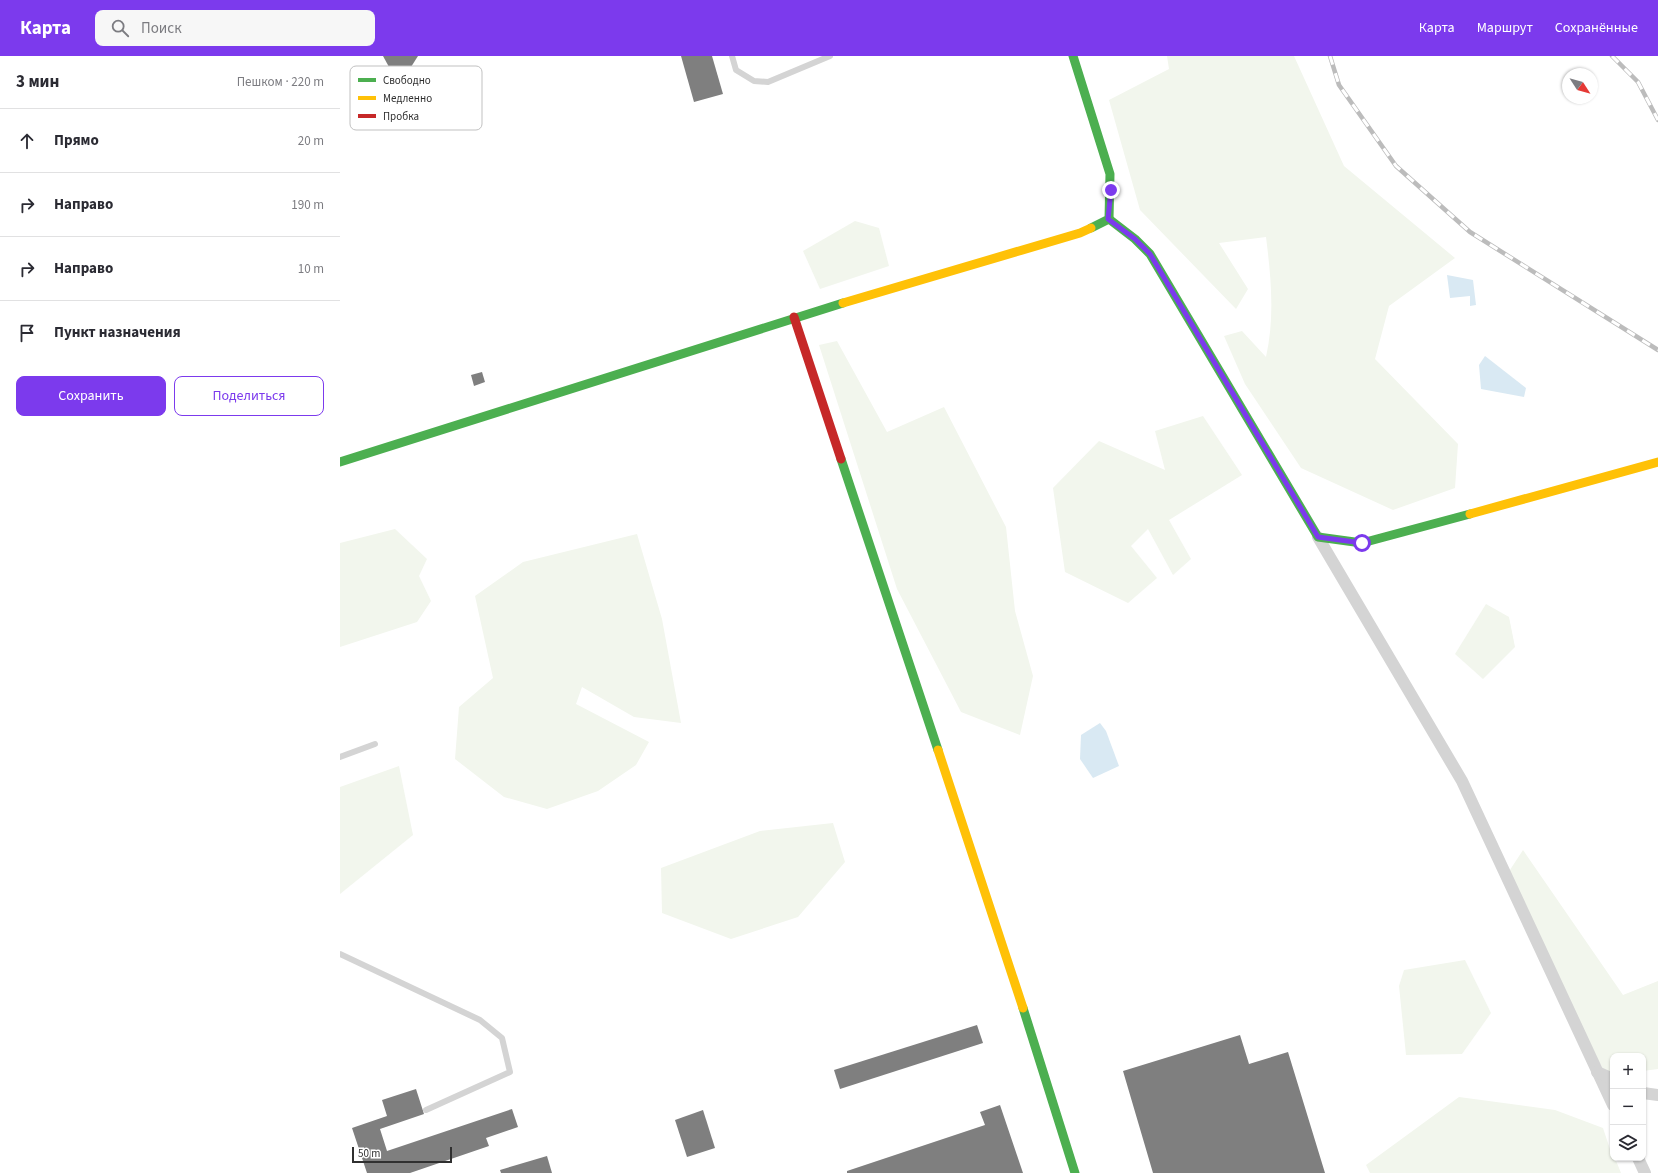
<!DOCTYPE html>
<html lang="ru">
<head>
<meta charset="utf-8">
<style>
	:root { --surface:#fff; --page:#f7f7f7; --text:#2b2b33; --muted:#7c7c81; --line:#e1e1e2; --accent:#7c3aed }
	body { margin:0; font-family:"Source Sans 3",sans-serif; background:var(--page); color:var(--text) }
	.controls { position:absolute; right:12px; bottom:12px; display:grid; overflow:hidden; border-radius:8px; box-shadow:0 1px 3px #0004 }
	.controls button { width:36px; height:36px; display:grid; place-items:center; padding:0; border:0; border-bottom:1px solid var(--line); background:var(--surface); color:var(--text); font:20px sans-serif }
	.compass { position:absolute; left:1222px; top:12px; width:36px; height:36px; border-radius:50%; background:var(--surface); box-shadow:0 1px 3px #0004; rotate:126deg }
	.scale { position:absolute; left:12px; bottom:10px; width:100px; box-sizing:border-box; padding-left:4px; border:2px solid #303030; border-top:0; font-size:11px; line-height:14px; white-space:nowrap; color:#303030; -webkit-text-stroke:3px #fff; paint-order:stroke }
	.stop { position:absolute; width:12px; height:12px; margin:-9px; border:3px solid #7c3aed; border-radius:50%; background:#fff }
	.stop.end { background:#7c3aed; border-color:#fff; box-shadow:0 1px 4px #0008 }
	.list { margin:0; padding:0; list-style:none }
	h2 { display:flex; justify-content:space-between; align-items:center; height:52px; margin:0; padding:0 16px; font-size:17px }
	h2 small { font-size:13px; font-weight:400; color:var(--muted) }
	.list li { display:grid; grid-template-columns:26px 1fr auto; gap:12px; align-items:center; box-sizing:border-box; height:64px; padding:0 16px; border-top:1px solid var(--line) }
	.list b { display:block; font-size:15px; white-space:nowrap }
	.list em { font-size:13px; font-style:normal; color:var(--muted) }
	.actions { display:flex; gap:8px; padding:12px 16px }
	.actions a { flex:1; padding:9px 0; border:1px solid var(--accent); border-radius:8px; text-align:center; font-size:14px; color:var(--accent) }
	.actions .main { background:var(--accent); color:#fff }
	.icon { flex:none; width:22px; height:22px; fill:none; stroke:currentColor; stroke-width:2; stroke-linecap:round; stroke-linejoin:round }
	.map { position:relative; flex:none; width:1318px; height:1117px; overflow:hidden }
	header { display:flex; align-items:center; gap:24px; box-sizing:border-box; height:56px; padding:0 20px; background:var(--accent); color:#fff }
	header strong { font-size:19px }
	nav { display:flex; gap:22px; margin-inline-start:auto; font-size:14px }
	.search { width:280px; height:36px; background:var(--page); display:flex; align-items:center; gap:10px; box-sizing:border-box; padding:0 14px; border-radius:8px; color:var(--muted); font-size:15px }
	main { display:flex }
	aside { flex:1; background:var(--surface) }
	.map>svg:first-child { display:block }
</style>
</head>
<body>
<header>
<strong>Карта</strong>
<div class="search"><svg class="icon" aria-label="search" viewBox="0 0 24 24"><circle cx="10" cy="10" r="6"/><path d="M15 15l6 6"/></svg>Поиск</div>
<nav><a>Карта</a><a>Маршрут</a><a>Сохранённые</a></nav>
</header>
<main>
<aside>
<h2>3 мин<small>Пешком · 220 m</small></h2>
<ul class="list">
<li><svg class="icon" aria-label="ahead" viewBox="0 0 24 24"><path d="M12 20V5M6 11l6-6 6 6"/></svg><div><b>Прямо</b></div><em>20 m</em></li>
<li><svg class="icon" aria-label="right" viewBox="0 0 24 24"><path d="M7 20v-9h11M14 6l5 5-5 5"/></svg><div><b>Направо</b></div><em>190 m</em></li>
<li><svg class="icon" aria-label="right" viewBox="0 0 24 24"><path d="M7 20v-9h11M14 6l5 5-5 5"/></svg><div><b>Направо</b></div><em>10 m</em></li>
<li><svg class="icon" aria-label="arrive" viewBox="0 0 24 24"><path d="M6 21V4h12l-3 4 3 4H6"/></svg><div><b>Пункт назначения</b></div></li>
</ul>
<div class="actions"><a class="main">Сохранить</a><a>Поделиться</a></div>
</aside>
<div class="map">
<svg width="1318" height="1117" viewBox="0 0 1318 1117">
	<rect width="100%" height="100%" fill="#fff"/>
	<g fill="#f2f6ed">
		<path d="M827,0H954L1004,110L1115,202L1049,250L1035,303L1118,388L1115,432L1053,454L961,412L905,328L884,280L902,275L926,301C935,261 931,221 926,181L879,187L908,233L896,253L800,154L769,44L829,13Z"/>
		<path d="M515,165L539,172L549,210L480,233L463,195Z"/>
		<path d="M497,285L547,376L604,351L666,471L675,555L693,620L680,679L621,656L557,533L479,289Z"/>
		<path d="M863,360L902,419L829,464L851,503L833,519L808,473L791,490L817,522L788,547L725,516L713,432L759,385L825,414L815,375Z"/>
		<path d="M55,473L87,503L79,520L91,545L77,566L0,591V487Z"/>
		<path d="M297,478L322,563L341,667L294,661L242,631L236,648L309,686L296,709L258,735L207,753L164,741L115,703L119,651L153,622L135,540L183,506Z"/>
		<path d="M1146,548L1169,561L1175,591L1143,623L1115,598Z"/>
		<path d="M59,710L73,779L0,838V731Z"/>
		<path d="M493,767L505,806L458,861L391,883L322,857L321,812L420,775Z"/>
		<path d="M1183,794L1283,939L1318,925V1013L1303,1015V1000H1273V1018L1266,1019L1164,823Z"/>
		<path d="M1125,904L1151,957L1122,998L1066,999L1059,930L1064,914Z"/>
		<path d="M1119,1041L1215,1054L1263,1072L1273,1102H1275L1281,1117H1030L1026,1109Z"/>
	</g>
	<g fill="#d9e9f3">
		<path d="M1107,219L1133,224L1136,249L1130,250V240L1110,242Z"/>
		<path d="M1145,300L1186,332L1184,341L1141,333L1139,309Z"/>
		<path d="M760,667L766,675L779,710L753,722L740,703L741,679Z"/>
	</g>
	<g fill="#7f7f7f">
		<path d="M43,0H78L71,11L59,16L49,11Z"/>
		<path d="M341,0H372L383,38L354,46Z"/>
		<path d="M142,316L145,326L134,330L131,319Z"/>
		<path d="M637,969L643,987L500,1033L494,1014Z"/>
		<path d="M900,979L909,1008L948,996L985,1117H813L783,1015Z"/>
		<path d="M76,1033L84,1058L40,1073L47,1095L172,1053L178,1071L146,1082L149,1090L70,1117H27L12,1072L47,1060L42,1044Z"/>
		<path d="M660,1049L683,1117H507V1115L645,1069L640,1056Z"/>
		<path d="M363,1054L375,1092L347,1101L335,1064Z"/>
		<path d="M207,1100L212,1117H161L160,1114Z"/>
	</g>
	<g fill="none" stroke-linecap="round" stroke-linejoin="round">
		<g stroke="#d4d4d4" stroke-width="6">
			<path d="M392,0L396,14L414,25L428,26L490,0"/>
			<path d="M0,701L35,688"/>
			<path d="M0,898L140,964L162,982L170,1016L86,1054"/>
		</g>
		<g stroke="#d4d4d4" stroke-width="12">
			<path d="M978,481L1122,725L1273,1049"/>
			<path d="M1257,1016L1273,1023"/>
			<path d="M1303,1037L1318,1039"/>
			<path d="M1298,1102L1305,1117"/>
		</g>
		<g stroke="#4caf50" stroke-width="9">
			<path d="M733,0L770,118L769,163L751,172"/>
			<path d="M769,163L795,183L810,198L978,481L1022,487L1130,458"/>
			<path d="M501,403L598,694"/>
			<path d="M0,406L503,247"/>
			<path d="M683,952L735,1117"/>
		</g>
		<g stroke="#ffc107" stroke-width="9">
			<path d="M503,247L740,177L751,172"/>
			<path d="M1130,458L1318,406"/>
			<path d="M598,694L683,952"/>
		</g>
		<path stroke="#c62828" stroke-width="9" d="M454,261L501,403"/>
		<defs>
			<g id="rail">
				<path d="M990,0L999,29L1056,110L1130,176L1318,294"/>
				<path d="M1272,0L1298,26L1318,64"/>
			</g>
		</defs>
		<use href="#rail" stroke="#bcbcbc" stroke-width="4.5"/>
		<use href="#rail" stroke="#fff" stroke-width="3" stroke-dasharray="9" stroke-linecap="butt"/>
	</g>
	<g fill="none" stroke-linecap="round" stroke-linejoin="round">
		<path stroke="#7c3aed" stroke-width="5" d="M771,134L768,163L795,183L810,198L978,481L1022,487"/>
	</g>
	<rect x="10" y="10" width="132" height="64" rx="6" fill="#fff" stroke="#c1c1c1" stroke-width="1"/>
	<rect x="18" y="22" width="18" height="4" fill="#4caf50"/>
	<rect x="18" y="40" width="18" height="4" fill="#ffc107"/>
	<rect x="18" y="58" width="18" height="4" fill="#c62828"/>
	<g font-size="11" fill="#303030">
		<text x="43" y="28">Свободно</text>
		<text x="43" y="46">Медленно</text>
		<text x="43" y="64">Пробка</text>
	</g>
</svg>
<div class="controls">
<button>+</button>
<button>−</button>
<button><svg class="icon" aria-label="layers" viewBox="0 0 24 24"><path d="M12 4l9 5-9 5-9-5zM3 14l9 5 9-5"/></svg></button>
</div>
<svg class="compass" viewBox="-18 -18 36 36"><path d="M0-13l5 13h-10z" fill="#e53935"/><path d="M0 13l5-13h-10z" fill="#7c7c81"/></svg>
<div class="scale">50 m</div>
<div class="stop" style="left:1022px;top:487px"></div>
<div class="stop end" style="left:771px;top:134px"></div>
</div>
</main>
</body>
</html>
